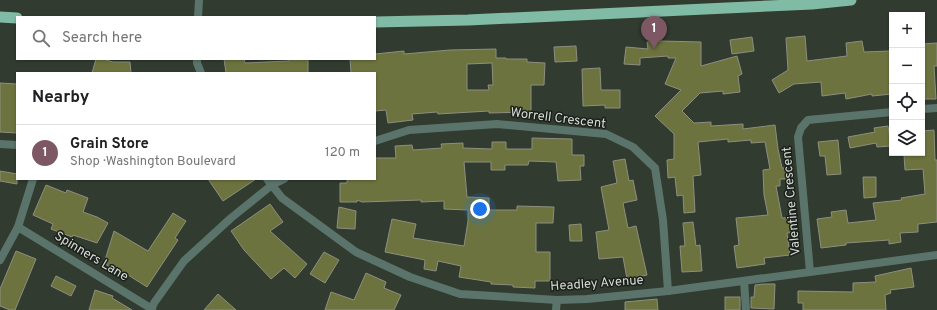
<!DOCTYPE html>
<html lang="en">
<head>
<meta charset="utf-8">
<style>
	:root { --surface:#fff; --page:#f6f6f6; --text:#202124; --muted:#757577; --line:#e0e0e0; --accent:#7e5764 }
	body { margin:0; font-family:Overpass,sans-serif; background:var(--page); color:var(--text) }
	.controls { position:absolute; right:12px; top:12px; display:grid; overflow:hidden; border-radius:0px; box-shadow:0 1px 3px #0004 }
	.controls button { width:36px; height:36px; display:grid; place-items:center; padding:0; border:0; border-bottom:1px solid var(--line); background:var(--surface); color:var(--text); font:20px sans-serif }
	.you { position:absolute; left:480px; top:209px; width:14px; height:14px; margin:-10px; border:3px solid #fff; border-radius:50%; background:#1a73e8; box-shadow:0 0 0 6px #1a73e833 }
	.badge { display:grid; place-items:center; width:26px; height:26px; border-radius:50%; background:var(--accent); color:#fff; font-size:13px; font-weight:700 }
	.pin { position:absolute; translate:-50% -33px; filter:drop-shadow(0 1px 2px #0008) }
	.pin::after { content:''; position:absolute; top:21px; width:14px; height:12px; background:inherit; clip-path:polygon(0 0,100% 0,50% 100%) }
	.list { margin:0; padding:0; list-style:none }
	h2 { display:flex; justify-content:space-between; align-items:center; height:52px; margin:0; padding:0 16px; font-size:17px }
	h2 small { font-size:13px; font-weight:400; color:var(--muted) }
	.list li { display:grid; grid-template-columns:26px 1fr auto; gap:12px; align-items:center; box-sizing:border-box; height:56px; padding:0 16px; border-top:1px solid var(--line) }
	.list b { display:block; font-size:15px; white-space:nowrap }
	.list p { margin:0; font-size:13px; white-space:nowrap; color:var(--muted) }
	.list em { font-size:13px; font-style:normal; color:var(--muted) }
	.icon { flex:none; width:22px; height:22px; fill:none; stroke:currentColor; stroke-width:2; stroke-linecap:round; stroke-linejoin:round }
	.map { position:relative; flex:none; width:937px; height:310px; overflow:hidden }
	.search { position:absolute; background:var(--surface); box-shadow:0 1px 3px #0004; left:16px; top:16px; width:360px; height:44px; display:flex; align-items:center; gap:10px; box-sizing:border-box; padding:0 14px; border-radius:0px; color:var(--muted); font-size:15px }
	.panel { position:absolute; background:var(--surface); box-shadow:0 1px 3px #0004; left:16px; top:72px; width:360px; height:108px; border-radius:0px }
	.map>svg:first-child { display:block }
</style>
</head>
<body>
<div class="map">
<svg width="937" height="310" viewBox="0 0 937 310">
	<rect width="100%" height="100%" fill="#313b30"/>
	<g fill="#6d733e" stroke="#8d8f7f" fill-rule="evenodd">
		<path d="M805,36L807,61L847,56L846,43L862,41L864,52L890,51L892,94L872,96V94L846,99L845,93L822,96L821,82L794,84L779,93L772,80L788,70L786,38Z"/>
		<path d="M752,37L754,51L732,54L730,40Z"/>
		<path d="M660,41L701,42V66L737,56L742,74L738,76L740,92L723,94V91L700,93L682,111L694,123L711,122V126L743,124V129L775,125L778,149L782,168H788L789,179H780V186H776L782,218L793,217L795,232L787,233L790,255L764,258L765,264L737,268L734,246L739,245L736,218L768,215L764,195L763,170L770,169L765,142L751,143V140L728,142V139L698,142L701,175L693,176L695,212L684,213L683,195L677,196L675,177L668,178L667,160L674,159V134L655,116L681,90L665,84L676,58H668V56L640,58V65L624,64L626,47L648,49L647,42Z"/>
		<path d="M937,43V66H934L936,99H922V44Z"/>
		<path d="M576,46L577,61L555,62L554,47Z"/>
		<path d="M496,49V58H506V59H527V62L545,63L544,85H531V112L489,113V111L438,114L437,112L412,114L413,120L388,123L386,110L375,111V73H351L350,59H375V54L404,51V54L450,50ZM492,63L493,85H488L489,90H467V64Z"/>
		<path d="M96,59H103L113,62H130L131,73H92Z"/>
		<path d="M224,59H244L245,63L289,61V59H308V73H226Z"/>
		<path d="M600,68L601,90H620V108H605V105L583,106L582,69Z"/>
		<path d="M0,83L17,84V133L0,132Z"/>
		<path d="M888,126L891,146L877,147L876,143L850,148L848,137L875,132L874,128Z"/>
		<path d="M934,130L935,160H937V222L918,224V232L900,233L901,242L889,244V240L846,243V245L821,248L817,219L832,217L831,212L846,210L848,223L876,220L873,203L902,200L901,198L925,194L923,169L905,170L904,155L922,154V131Z"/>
		<path d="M532,138L572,139V155H584V166H580L581,180L558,181L556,162L529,161L528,165H505V170H491V162H464L467,197L489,198V210H517V206L554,207L553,223H536V252H550V281H535V288L513,287V285L491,284V282L459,277L461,266L438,261L436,271L424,269L425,260L385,252L392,219L416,224L413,238L464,246L468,221V210L444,209V201L421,202V200L362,202L357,200V202H340V183H347V179H375V158H396L395,146L412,145L413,150L442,148L441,144L463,143V148L492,149V142H506V149H532Z"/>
		<path d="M838,140L841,174L827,175L825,156H820L818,142Z"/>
		<path d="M625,159L629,181L633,180L637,200L623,203L628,228L636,226L647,275L627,279L623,257L599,259L596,232L609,230L601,187L617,183L613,161Z"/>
		<path d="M0,171L17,174V184L0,181Z"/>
		<path d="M863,177H876V197L864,198Z"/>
		<path d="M208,179H256L223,201Z"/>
		<path d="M46,185L66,193L67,190L88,198L83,212L97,217L108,223L97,243L73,235L72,237L51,229L53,224L33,215Z"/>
		<path d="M270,204L283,222L270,231L307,264L295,278L284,268L271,279L244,250L231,231Z"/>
		<path d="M339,207L356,211L355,229L337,228Z"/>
		<path d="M173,213L186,221L175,238L178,240L147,287L125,273L123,276L104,263L114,231L148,251Z"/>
		<path d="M693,222L696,246L700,245L702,271L682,272L680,246H685L683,223Z"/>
		<path d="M581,224L582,241H570L569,225Z"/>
		<path d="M16,251L36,259L15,310H10L0,306V289Z"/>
		<path d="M324,252L339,260L325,283L310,274Z"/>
		<path d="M911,268L914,287L890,290L891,293L885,295L886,310H803V303H798V291L853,292V283L876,282L875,276Z"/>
		<path d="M366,273L386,282L384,288L401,295L394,310H325L331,292L354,300Z"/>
		<path d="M56,276L76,286L71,296L51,286Z"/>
		<path d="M764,284H775L774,309L751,308V297H754L755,285Z"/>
		<path d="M95,290L113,296L112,298L132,310H89Z"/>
		<path d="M218,294L236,310H204Z"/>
		<rect x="725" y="297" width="15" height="13"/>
		<path d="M657,299L658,310H625V302Z"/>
	</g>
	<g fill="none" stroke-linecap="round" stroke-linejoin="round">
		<g stroke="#5a746b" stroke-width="8">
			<path d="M198,17L199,0"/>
			<path d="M197,59V63L201,73"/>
			<path d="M922,109L937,108"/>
			<path d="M375,141L409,130L497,124L606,134L633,147L655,168L663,220L668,291"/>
			<path d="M0,144L17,145"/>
			<path d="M267,179L282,198L356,252L410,277L460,294L557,300L587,299L668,291L937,255"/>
			<path d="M18,227L152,309"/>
			<path d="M0,260L18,227L33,179"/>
			<path d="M810,272L798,137L801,128L808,120L892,112"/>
			<path d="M744,281L746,310"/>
			<path d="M151,310L154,303L184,261L231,218L272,185L284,179"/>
			<path d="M556,310L557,300"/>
		</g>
		<g stroke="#80bba6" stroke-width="11">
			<path d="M0,17L17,18"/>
			<path d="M375,22L468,20L812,4L851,0"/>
		</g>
	</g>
	<g text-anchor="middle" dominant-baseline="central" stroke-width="3" stroke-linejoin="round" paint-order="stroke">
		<g font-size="13" fill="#d4dbd4" stroke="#1c201b">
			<text transform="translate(558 119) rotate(7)">Worrell Crescent</text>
			<text transform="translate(792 201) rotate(-95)">Valentine Crescent</text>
			<text transform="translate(91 257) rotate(31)">Spinners Lane</text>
			<text transform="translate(597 284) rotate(-4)">Headley Avenue</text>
		</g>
	</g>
</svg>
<div class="controls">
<button>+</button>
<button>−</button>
<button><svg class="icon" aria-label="locate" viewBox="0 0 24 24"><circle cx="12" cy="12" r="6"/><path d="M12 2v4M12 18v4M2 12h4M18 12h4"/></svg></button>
<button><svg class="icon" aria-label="layers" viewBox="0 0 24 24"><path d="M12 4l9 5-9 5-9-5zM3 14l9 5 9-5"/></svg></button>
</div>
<div class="you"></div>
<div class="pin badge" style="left:654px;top:49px">1</div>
<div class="search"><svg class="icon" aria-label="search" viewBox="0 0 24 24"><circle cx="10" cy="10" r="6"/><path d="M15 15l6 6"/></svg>Search here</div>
<section class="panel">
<h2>Nearby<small></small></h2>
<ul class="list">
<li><span class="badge">1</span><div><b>Grain Store</b><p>Shop · Washington Boulevard</p></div><em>120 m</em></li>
</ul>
</section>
</div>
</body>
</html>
